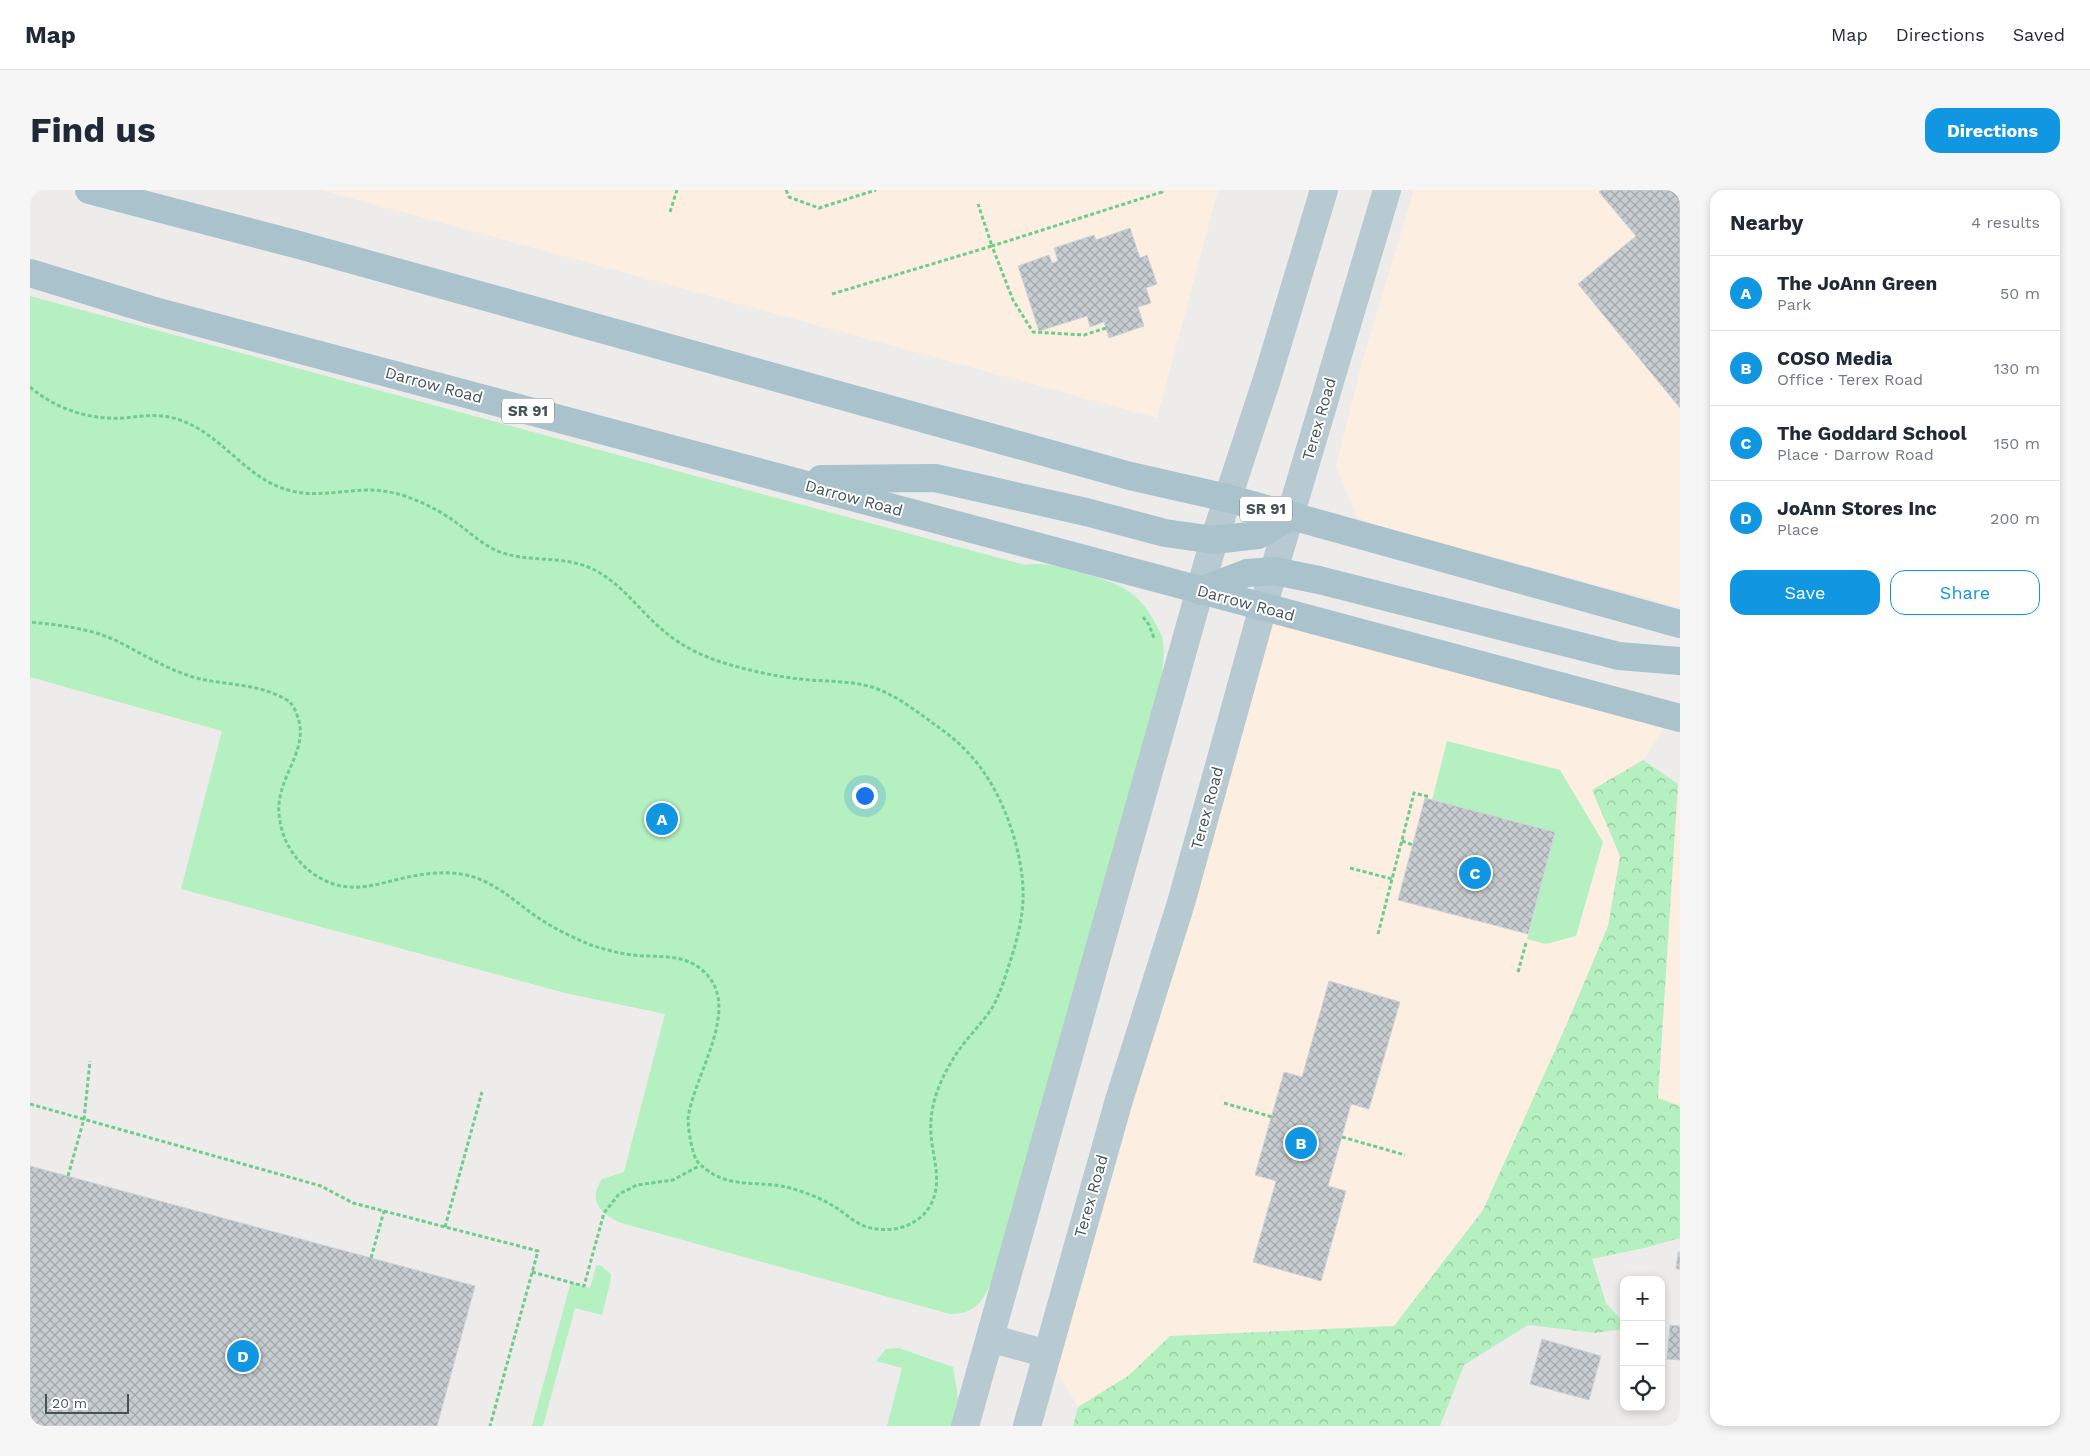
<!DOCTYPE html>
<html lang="en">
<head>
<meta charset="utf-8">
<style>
	:root { --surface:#fff; --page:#f6f6f7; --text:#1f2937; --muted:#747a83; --line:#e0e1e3; --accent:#1196e2 }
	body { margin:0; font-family:"Work Sans",sans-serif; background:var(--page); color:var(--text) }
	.controls { position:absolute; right:15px; bottom:15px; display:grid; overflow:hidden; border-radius:10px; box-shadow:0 2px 8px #0003 }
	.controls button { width:45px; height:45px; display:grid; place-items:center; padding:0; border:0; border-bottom:1px solid var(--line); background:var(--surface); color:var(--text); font:25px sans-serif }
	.scale { position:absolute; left:15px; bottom:12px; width:84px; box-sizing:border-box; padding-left:5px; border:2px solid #435359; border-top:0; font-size:14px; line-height:18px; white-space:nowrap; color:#435359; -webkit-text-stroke:4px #fff; paint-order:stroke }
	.you { position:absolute; left:834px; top:605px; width:18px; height:18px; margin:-12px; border:4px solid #fff; border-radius:50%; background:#1a73e8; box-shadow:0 0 0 8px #1a73e833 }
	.badge { display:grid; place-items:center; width:32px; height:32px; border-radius:50%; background:var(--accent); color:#fff; font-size:16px; font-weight:700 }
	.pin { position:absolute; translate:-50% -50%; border:2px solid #fff; box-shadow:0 1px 5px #0006 }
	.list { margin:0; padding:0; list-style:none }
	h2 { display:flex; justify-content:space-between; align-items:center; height:65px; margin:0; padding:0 20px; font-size:21px }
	h2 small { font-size:16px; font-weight:400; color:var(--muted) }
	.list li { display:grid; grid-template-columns:32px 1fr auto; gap:15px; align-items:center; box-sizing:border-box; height:75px; padding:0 20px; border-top:1px solid var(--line) }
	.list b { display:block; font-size:19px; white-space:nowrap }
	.list p { margin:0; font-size:16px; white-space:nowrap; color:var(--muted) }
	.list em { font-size:16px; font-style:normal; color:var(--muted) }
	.actions { display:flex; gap:10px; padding:15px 20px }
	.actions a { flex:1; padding:11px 0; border:1px solid var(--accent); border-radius:15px; text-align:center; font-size:18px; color:var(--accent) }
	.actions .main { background:var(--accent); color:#fff }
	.icon { flex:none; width:28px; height:28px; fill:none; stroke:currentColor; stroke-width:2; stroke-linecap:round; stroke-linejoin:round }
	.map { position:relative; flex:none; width:1650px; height:1236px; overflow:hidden; border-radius:15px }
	header { display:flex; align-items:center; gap:30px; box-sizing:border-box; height:70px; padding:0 25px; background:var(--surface); border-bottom:1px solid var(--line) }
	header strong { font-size:24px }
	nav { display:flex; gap:28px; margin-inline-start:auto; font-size:18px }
	.intro { display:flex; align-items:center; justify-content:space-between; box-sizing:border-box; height:120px; padding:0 30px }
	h1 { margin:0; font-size:35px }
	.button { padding:12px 22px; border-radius:15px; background:var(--accent); color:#fff; font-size:18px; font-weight:700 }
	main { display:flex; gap:30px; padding:0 30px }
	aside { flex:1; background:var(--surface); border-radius:15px; box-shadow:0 2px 8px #0003 }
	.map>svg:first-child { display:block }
</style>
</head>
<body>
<header>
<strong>Map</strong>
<nav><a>Map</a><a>Directions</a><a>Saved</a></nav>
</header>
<div class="intro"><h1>Find us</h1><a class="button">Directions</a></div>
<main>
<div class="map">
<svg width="1650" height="1236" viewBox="0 0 1650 1236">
	<defs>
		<pattern id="forest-crowns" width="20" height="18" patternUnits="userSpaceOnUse" patternTransform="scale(1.25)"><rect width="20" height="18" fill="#b5f0c0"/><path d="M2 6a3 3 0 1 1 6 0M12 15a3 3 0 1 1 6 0" fill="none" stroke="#95c59f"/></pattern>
		<pattern id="building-cross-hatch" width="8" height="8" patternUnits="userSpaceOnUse" patternTransform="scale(1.25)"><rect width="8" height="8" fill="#c7ccd0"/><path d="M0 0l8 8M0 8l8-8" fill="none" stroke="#a3a8ac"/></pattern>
	</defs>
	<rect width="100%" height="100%" fill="#eeebeb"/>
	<g fill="#fcefe1">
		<path d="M292,0H1188L1127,228Z"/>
		<path d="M1384,0H1650V417L1346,335L1327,327L1306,276L1333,169Z"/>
		<path d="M1233,417L1642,526L1613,570L1562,600L1590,666L1578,736L1536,836L1453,1020L1364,1136L1141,1146L1098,1186L1048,1217L1017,1164Z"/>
		<path d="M1650,582V932L1612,921Z"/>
	</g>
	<g fill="#b5f0c0">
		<path d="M0,106L995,375C1018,372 1030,377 1052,383C1085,392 1109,400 1125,433C1127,437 1131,442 1132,447C1136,463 1132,482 1130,497L966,1084C954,1106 949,1125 920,1124L588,1032C569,1022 558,1010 572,989L594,982L635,824L535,803L151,699L192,541L0,487Z"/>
		<path d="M1417,551L1530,580L1573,652L1546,746L1516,754L1497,749L1525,642L1402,610Z"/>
		<path d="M570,1075L581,1084L580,1093L572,1125L545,1118L513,1236H502L540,1095L542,1093L560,1098L566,1076Z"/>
		<path d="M869,1158L923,1177L928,1208L921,1236H857L872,1178L846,1171L856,1159Z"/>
	</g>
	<path fill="url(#forest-crowns)" d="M1613,570L1648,594L1628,908L1650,916V1048L1614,1058L1562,1069L1576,1113L1594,1133V1139L1566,1143L1498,1135L1434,1175L1410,1236H1043L1048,1217L1098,1186L1140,1146L1364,1136L1453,1020L1536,836L1578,736L1590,666L1562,600Z"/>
	<g fill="url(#building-cross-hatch)" stroke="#ced3d7">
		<path d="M1572,0H1650V218L1548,94L1606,46L1569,2Z"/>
		<path d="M1100,38L1110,68L1117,65L1127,94L1116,98L1121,113L1108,117L1114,136L1079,148L1074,132L1060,137L1057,126L1009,141L988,76L1019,65L1022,73L1028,71L1024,58L1064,45L1066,50Z"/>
		<path d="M1395,608L1525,642L1498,744L1368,710Z"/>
		<path d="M1299,791L1370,812L1339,919L1321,914L1298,996L1316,1001L1291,1091L1223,1072L1246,991L1225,985L1254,882L1272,887Z"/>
		<path d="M0,976L445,1096L407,1236H0Z"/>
		<path d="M1648,1062H1650V1079H1646Z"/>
		<path d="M1640,1135L1650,1136V1170L1637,1169Z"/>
		<path d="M1512,1149L1571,1166L1559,1210L1500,1194Z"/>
	</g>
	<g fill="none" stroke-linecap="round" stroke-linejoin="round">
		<g stroke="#6cce8a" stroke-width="3" stroke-dasharray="4 2.5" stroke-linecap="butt">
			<path d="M756,0L759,7L789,18L846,0"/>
			<path d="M640,22L647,0"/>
			<path d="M802,104L962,56L948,14"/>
			<path d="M1076,138L1054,145L1003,142L983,110L962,56L1132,2L1131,0"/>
			<path d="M0,197C26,219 59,230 93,228C114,226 130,223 150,230C193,245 215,288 258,300C292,310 325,295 359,302C381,306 406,318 424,331C440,342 454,357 473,363C500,372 531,366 558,377C590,390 609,421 635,442C649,454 668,464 685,470C712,479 742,486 770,489C794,492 818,490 842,497C864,504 885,520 904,534C923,547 942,564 955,584C979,619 998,679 992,722C990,740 984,760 978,778C974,791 969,806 962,818C954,830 944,841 935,852C923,867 913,885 907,902C902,916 900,930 901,945C903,969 913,993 900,1016C888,1037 860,1044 837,1037C824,1033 813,1021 800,1014C788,1007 774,1002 760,998C732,990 701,999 677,980C667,973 665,970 662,957C660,951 658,934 658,929C663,885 715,815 672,780C656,766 638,767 618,766C599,766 579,761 561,755C544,748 525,739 510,729C486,713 465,691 436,685C417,681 397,683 378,687C349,693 324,705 294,690C277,682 263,667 255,649C250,636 247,621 250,607C255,579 279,555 267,525C262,512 260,511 247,505C221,493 191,495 163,487C134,478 111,463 85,450C58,438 29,435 0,432"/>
			<path d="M1113,427L1119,435L1124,448"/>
			<path d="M1372,651L1383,655"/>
			<path d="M1320,678L1362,689"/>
			<path d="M1348,744L1384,603L1400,607"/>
			<path d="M1488,782L1496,753"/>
			<path d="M1194,913L1242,927"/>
			<path d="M0,914L291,996L323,1013L508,1061L460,1236"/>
			<path d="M1312,947L1375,965"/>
			<path d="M38,986L54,929L60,871"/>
			<path d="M415,1037L452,902"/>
			<path d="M341,1068L354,1021"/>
			<path d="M502,1082L554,1096L574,1023L589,1004L607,995L643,990L669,976"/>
		</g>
		<g stroke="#b7c9d1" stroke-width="28">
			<path d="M960,1148L1017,1164"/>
			<path d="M935,1236L1184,350L1237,189L1294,0"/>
			<path d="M997,1236L1089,910L1151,713L1233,417L1357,0"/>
		</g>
		<g stroke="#a9c2cc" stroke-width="28">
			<path d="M59,0L269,55L1100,286L1197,308L1650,434"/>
			<path d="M0,83L121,120L1650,528"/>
			<path d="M791,289L905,288L1056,322L1135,343L1184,350L1228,345L1261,326"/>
			<path d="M1170,401L1217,383L1244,381L1289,390L1589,466L1650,471"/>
		</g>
	</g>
	<g text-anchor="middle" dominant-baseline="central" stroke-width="4" stroke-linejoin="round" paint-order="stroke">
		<g fill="#fff" stroke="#7b878b" stroke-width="1">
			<rect x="472" y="208.5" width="52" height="25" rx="4"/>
			<rect x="1210" y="306.5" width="52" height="25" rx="4"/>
		</g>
		<g font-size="15" font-weight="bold" fill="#435359">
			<text x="498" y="221">SR 91</text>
			<text x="1236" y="319">SR 91</text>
		</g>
		<g font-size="16" fill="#435359" stroke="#fff">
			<text transform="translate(404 195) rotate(15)">Darrow Road</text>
			<text transform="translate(1289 229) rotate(-74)">Terex Road</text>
			<text transform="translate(824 308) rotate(15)">Darrow Road</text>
			<text transform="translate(1216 413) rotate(15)">Darrow Road</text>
			<text transform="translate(1177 618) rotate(-75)">Terex Road</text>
			<text transform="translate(1061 1006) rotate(-74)">Terex Road</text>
		</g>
	</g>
</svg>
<div class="controls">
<button>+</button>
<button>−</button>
<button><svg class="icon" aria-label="locate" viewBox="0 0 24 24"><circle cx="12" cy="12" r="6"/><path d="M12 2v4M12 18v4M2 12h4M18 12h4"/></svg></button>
</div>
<div class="scale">20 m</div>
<div class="you"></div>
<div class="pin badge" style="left:632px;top:629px">A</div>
<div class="pin badge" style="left:1271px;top:953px">B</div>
<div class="pin badge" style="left:1445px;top:683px">C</div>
<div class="pin badge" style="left:213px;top:1166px">D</div>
</div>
<aside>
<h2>Nearby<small>4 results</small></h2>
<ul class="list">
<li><span class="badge">A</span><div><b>The JoAnn Green</b><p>Park</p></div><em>50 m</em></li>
<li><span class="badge">B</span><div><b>COSO Media</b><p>Office · Terex Road</p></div><em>130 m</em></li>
<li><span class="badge">C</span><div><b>The Goddard School</b><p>Place · Darrow Road</p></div><em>150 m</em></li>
<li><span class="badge">D</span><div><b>JoAnn Stores Inc</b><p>Place</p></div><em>200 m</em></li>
</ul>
<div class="actions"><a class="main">Save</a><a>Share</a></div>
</aside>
</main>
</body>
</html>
